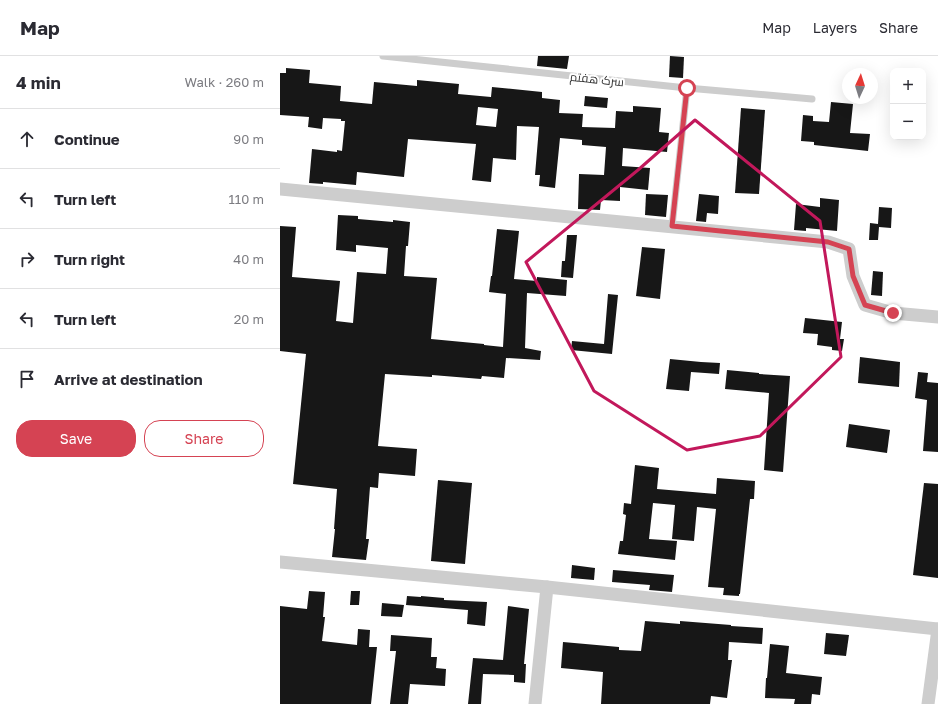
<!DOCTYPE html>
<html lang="en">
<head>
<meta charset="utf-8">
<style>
	:root { --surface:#fff; --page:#f2f2f3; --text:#2b2b33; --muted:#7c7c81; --line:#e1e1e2; --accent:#d54353 }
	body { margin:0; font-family:"Golos Text",Cairo,sans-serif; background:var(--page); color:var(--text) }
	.controls { position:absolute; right:12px; top:12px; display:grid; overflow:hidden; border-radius:8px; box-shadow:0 4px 16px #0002 }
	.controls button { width:36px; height:36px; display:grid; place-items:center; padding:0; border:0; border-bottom:1px solid var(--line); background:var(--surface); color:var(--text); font:20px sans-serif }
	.compass { position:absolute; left:562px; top:12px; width:36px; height:36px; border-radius:50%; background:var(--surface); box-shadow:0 4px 16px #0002; rotate:4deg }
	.stop { position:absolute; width:12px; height:12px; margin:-9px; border:3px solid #d54353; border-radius:50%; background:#fff }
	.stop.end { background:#d54353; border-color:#fff; box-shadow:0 1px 4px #0008 }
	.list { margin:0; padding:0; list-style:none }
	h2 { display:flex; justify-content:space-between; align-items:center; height:52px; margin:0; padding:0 16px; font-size:17px }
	h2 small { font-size:13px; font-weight:400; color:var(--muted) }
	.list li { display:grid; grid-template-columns:26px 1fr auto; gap:12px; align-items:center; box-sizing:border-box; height:60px; padding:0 16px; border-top:1px solid var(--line) }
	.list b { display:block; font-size:15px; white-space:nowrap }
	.list em { font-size:13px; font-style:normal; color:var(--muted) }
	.actions { display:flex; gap:8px; padding:12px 16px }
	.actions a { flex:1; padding:9px 0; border:1px solid var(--accent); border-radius:16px; text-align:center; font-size:14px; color:var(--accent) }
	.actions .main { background:var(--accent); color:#fff }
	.icon { flex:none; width:22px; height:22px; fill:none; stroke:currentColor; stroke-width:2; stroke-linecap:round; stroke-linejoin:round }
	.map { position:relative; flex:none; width:658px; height:648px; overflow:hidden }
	header { display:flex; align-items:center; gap:24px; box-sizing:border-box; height:56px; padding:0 20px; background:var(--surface); border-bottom:1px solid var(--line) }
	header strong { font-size:19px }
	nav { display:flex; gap:22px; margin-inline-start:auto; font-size:14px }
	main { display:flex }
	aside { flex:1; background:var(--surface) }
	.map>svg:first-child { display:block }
</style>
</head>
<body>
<header>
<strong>Map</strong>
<nav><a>Map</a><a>Layers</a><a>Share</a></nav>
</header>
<main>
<aside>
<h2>4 min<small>Walk · 260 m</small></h2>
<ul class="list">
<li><svg class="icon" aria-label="ahead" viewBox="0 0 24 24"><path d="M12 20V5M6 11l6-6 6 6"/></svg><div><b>Continue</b></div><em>90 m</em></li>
<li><svg class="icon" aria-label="left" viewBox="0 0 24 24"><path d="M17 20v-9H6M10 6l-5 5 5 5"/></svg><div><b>Turn left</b></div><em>110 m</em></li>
<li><svg class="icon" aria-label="right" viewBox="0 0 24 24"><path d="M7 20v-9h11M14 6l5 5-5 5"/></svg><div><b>Turn right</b></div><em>40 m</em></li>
<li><svg class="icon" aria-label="left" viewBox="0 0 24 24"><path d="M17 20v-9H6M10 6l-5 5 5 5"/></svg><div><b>Turn left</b></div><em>20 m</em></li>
<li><svg class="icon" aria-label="arrive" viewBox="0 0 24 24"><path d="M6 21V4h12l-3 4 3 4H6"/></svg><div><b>Arrive at destination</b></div></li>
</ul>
<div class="actions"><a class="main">Save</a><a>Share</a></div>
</aside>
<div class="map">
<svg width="658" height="648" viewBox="0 0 658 648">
	<rect width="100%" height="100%" fill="#fff"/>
	<g fill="#171717" fill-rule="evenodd">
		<path d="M258,0H289L287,13L257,10Z"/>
		<path d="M390,0L404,1L403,22L389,21Z"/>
		<path d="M6,12L30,14L29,27L61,30L60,45L92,48L94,26L137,30V24L179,28L178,38L211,41L212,31L262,36V42L280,44L279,57L303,58L302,71L335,72L336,55L353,56V50L381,52L379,76L389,77L387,96L343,92L342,110L370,112L368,134L340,131V145L321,144L320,154L298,153L299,118L324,119L326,91L302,89V84L280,82L275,132L259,130L260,119H255L259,71L237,70L236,104L213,102L211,126L192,124L196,88L128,83L124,121L77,116L76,129L43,126V128L29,127L32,93L57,96V94L62,95L65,65H61V63L43,62L42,73L28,71L29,61L0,59V17H6ZM198,51L218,53L216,71L196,69Z"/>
		<path d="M305,40L328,42L327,52L304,50Z"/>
		<path d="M551,46L573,48L570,77L590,78L588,95L534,89V86L521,85L523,59L533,60V65L549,66Z"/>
		<path d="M461,52L485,54L479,138L455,137Z"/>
		<path d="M366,138L388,139L386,161L365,159Z"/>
		<path d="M419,138L439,140L438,158L427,157L426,166L416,165Z"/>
		<path d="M540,142L559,144L557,175L526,172V175L514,174L516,148L540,151Z"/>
		<path d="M599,151L612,152L611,172L599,171L598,184H589L590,167L598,168Z"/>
		<path d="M58,159L78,160V163L113,166V164L130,166L128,190H126L124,220L157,222L151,283L204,288V289L223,291L226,238L209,236L211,220H212L217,173L239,175L234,223L257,225V221L287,224L286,240L247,237L245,292L261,295L260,304L226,302L224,322L202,320L201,323L152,319V321L105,318L98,390L137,393L135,420L99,417L98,432L90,431L86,483H89L86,504L52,501L55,473H54L57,433L13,428L26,298L0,295V170L16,171L12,221L60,225L56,265L73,267L77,216L106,218L108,192L76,189V196L56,194Z"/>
		<path d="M287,179H297L293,222L281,221L282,205H285Z"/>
		<path d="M362,191L385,193L380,243L356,240Z"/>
		<path d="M593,215L603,216L602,240L591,239Z"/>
		<path d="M328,238L338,239L332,298L291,294L292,285L324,288Z"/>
		<path d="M525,262L562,266L560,283H564L562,295L552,294V291L537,289L538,278L523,277Z"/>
		<path d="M580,301L620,306L619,331L578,327Z"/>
		<path d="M390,303L421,306L440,307L439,318L411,316L409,335L386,333Z"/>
		<path d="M447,314L479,317V318L510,320L503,416L484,414L489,337L445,333Z"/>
		<path d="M638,316L648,317L647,326L658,327V396L643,395L647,344L635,342Z"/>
		<path d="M569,368L610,374L607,397L566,391Z"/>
		<path d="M355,409L379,412L377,433L436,438L437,422L475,425L474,443H470L460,538H459V540L443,539L444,532L428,531L436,453L417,451L414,485L392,483L395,449L373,447L369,483L397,485L395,504L338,498L340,485H343L346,459L343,458L344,447L351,448Z"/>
		<path d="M158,424L192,427L185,508L151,505Z"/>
		<path d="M644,427L658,428V522L633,519Z"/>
		<path d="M292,509L315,512L314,524L291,522Z"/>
		<path d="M333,514L394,519L392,536L369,534L370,529L332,526Z"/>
		<path d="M29,535L45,536L43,561H45L42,585L77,589L78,573L90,574L89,591H97L91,648H0V550L27,553Z"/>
		<path d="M71,535H80L79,549H70Z"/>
		<path d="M127,540L141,541V540L164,542V544L207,546L205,570L187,568L188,554L126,549Z"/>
		<path d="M102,547L124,549L122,561L101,560Z"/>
		<path d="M228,550L249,553L244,608H246L245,627L234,626V619L203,618L201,648H188L193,602L223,604Z"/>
		<path d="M365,565L400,568V565L451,569V570L483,572L482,588L449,586L448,604H452L447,642L431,640L430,648H321L323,616L281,612L283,586L339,591V594L361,595Z"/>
		<path d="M546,577L569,579L566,600L544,598Z"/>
		<path d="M111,579L152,582L151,601H157L156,612L166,613L165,630L130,628L128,648H110L116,595H110Z"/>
		<path d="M490,588L509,590L506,617L542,621L540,639L532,638L531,648H514L515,643L485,642L486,622H487Z"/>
	</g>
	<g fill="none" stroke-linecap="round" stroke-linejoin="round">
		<g stroke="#cdcdcd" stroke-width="7">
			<path d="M103,0L407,32L532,43"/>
			<path d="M392,170L407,32"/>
		</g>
		<g stroke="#cdcdcd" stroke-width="13">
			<path d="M0,133L548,186L569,193L573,220L585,249L613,257L658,261"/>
			<path d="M0,506L267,531L658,573"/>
			<path d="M255,648L267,531"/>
			<path d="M648,648L658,573"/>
		</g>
	</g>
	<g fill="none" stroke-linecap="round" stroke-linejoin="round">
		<path stroke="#d54353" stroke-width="5" d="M407,32L392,170L548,186L569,193L573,220L585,249L613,257"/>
	</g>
	<path fill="none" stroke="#c2185b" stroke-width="3" stroke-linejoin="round" d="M415,64L540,165L561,301L480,380L407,394L314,335L246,206L358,114Z"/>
	<g text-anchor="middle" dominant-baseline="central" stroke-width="4" stroke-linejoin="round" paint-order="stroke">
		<g font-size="12" fill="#303030" stroke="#fff">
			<text transform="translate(317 23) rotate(6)">سرک هفتم</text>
		</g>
	</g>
</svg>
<div class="controls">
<button>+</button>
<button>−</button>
</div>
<svg class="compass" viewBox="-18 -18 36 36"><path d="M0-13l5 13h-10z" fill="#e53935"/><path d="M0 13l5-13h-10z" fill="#7c7c81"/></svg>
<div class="stop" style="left:407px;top:32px"></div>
<div class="stop end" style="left:613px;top:257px"></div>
</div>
</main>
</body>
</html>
